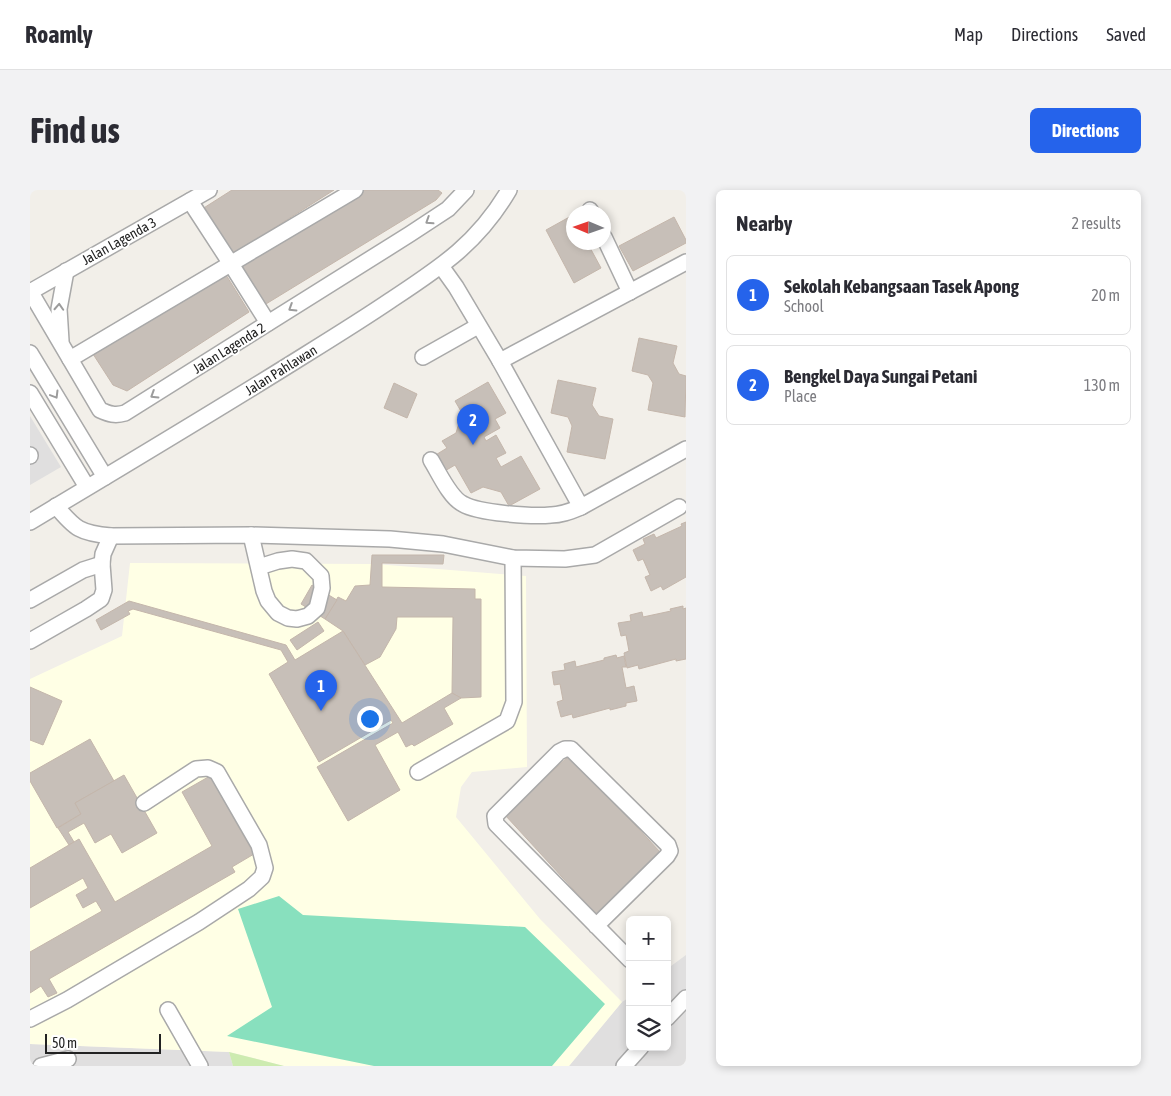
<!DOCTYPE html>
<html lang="en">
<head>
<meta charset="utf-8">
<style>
	:root { --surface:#fff; --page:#f2f2f3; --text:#2b2b33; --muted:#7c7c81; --line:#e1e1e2; --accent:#2563eb }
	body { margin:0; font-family:"Asap Condensed",sans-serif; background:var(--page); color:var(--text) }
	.controls { position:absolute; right:15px; bottom:15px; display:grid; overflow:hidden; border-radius:8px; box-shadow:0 2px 8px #0003 }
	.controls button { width:45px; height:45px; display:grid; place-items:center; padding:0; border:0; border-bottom:1px solid var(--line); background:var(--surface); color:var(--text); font:25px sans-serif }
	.compass { position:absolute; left:536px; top:15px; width:45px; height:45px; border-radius:50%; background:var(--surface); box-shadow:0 2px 8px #0003; rotate:272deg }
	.scale { position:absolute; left:15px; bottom:12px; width:116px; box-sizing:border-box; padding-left:5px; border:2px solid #222; border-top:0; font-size:14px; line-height:18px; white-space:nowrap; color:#222; -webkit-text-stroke:4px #fff; paint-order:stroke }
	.you { position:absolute; left:339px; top:528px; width:18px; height:18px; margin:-12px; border:4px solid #fff; border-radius:50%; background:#1a73e8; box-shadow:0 0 0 8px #1a73e833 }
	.badge { display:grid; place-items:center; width:32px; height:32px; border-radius:50%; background:var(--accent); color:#fff; font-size:16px; font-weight:700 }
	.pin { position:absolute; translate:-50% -41px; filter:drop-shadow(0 1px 2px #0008) }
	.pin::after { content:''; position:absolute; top:26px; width:18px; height:15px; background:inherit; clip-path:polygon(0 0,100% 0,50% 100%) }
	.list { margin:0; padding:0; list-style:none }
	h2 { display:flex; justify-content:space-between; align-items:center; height:65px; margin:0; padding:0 20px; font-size:21px }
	h2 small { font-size:16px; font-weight:400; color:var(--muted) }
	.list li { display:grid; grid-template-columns:32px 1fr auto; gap:15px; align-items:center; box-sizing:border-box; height:80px; margin:0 10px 10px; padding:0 10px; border:1px solid var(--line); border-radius:8px }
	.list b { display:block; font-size:19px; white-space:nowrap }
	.list p { margin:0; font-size:16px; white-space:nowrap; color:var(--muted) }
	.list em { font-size:16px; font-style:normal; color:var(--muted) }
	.icon { flex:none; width:28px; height:28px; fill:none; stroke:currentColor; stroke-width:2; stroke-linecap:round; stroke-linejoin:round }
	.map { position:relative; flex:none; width:656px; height:876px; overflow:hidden; border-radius:8px }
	header { display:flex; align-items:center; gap:30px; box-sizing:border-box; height:70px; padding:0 25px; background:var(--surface); border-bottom:1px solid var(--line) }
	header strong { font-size:24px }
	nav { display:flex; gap:28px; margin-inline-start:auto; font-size:18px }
	.intro { display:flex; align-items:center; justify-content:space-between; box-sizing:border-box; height:120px; padding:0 30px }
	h1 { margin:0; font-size:35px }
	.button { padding:12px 22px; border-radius:8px; background:var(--accent); color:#fff; font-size:18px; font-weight:700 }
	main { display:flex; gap:30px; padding:0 30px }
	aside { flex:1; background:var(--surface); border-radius:8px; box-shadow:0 2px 8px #0003 }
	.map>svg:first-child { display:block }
</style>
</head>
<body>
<header>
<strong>Roamly</strong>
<nav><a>Map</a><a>Directions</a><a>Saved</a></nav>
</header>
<div class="intro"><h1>Find us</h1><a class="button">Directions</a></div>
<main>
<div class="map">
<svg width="656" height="876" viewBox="0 0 656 876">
	<rect width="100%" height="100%" fill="#f2efe9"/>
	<g fill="#e0dfdf">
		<path d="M0,226L31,277L0,295Z"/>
		<path d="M656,765V876H539L592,812L600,807V857H637V779Z"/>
		<path d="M0,854L199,862L203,876H0Z"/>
	</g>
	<path fill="#ffffe5" d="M100,373L345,374L496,386L497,577L442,582L431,597L426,627L510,729L592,812L539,876H254L199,862L0,854V489L92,446Z"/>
	<path fill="#cdebb0" d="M199,862L254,876H203Z"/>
	<path fill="#88e0be" d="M249,706L273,725L495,737L575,814L522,876H344L197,846L242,817L208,719Z"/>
	<g fill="#c7bfb8" stroke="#c4b6ab">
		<path d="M202,0H304L198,67L169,21Z"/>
		<path d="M328,0H408L412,3L406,10L231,117L205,74Z"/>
		<path d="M543,25L544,52H557L571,78L544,93L516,40Z"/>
		<path d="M644,27L656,50V53L603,81L589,56Z"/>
		<path d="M193,80L219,122L97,201L83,195L63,164Z"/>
		<path d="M609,148L647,156L643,173L649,184L656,186L655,227L618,220L623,193L618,185L602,181Z"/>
		<path d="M528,190L566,198L562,215L569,226L583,229L575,269L537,262L542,236L538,227L521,223Z"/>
		<path d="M458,192L476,223L465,229L470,238L454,247L456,251L466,245L476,263L466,268L471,277L491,266L510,299L479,316L471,302L453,297L441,303L425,275L413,282L404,266L417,258L412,251L426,243L432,223L425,211Z"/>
		<path d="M364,193L387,204L377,228L354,218Z"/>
		<path d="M656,332V387L633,400L631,396L621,401L615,387L620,385L613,369L608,371L603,360L615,354L613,349L624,344L626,348L652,336L651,334Z"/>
		<path d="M342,365H414L413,374L352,373V397L445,399V409H451V507L431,508L422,503L423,427H367L366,439L350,467L335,475L313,441L295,429L308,407L316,411L325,396L340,395Z"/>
		<path d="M282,395L307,410L295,429L271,414Z"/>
		<path d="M99,411L256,455L265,470L313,441L372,533L422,503L431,508L414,518L423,534L384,556L382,554L376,557L368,542L345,555L370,600L318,631L287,577L363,533L361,530L289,572L239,484L258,472L251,460L103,419L98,421L100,424L71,440L66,430Z"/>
		<path d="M653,416V419L656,418V469L646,471V469L609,479L608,475L597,478L594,463L599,461L596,445L591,446L588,433L601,431L600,425L612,422L613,427L641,421L640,419Z"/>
		<path d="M288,432L294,441L267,460L260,450Z"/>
		<path d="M586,465L587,468L594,466L596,477H592L596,498L604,496L607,511L596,513V516L580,520V518L543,528L542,524L531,527L527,512L533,510L530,494L524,495L522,482L535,480L534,474L545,471L546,477L574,470V468Z"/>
		<path d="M0,497L32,511L13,555L0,550Z"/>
		<path d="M60,549L84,591L45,613L51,624L27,638L0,591V583Z"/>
		<path d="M540,565L631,663L566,724L475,625Z"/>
		<path d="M94,585L127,643L92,663L81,644L65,653L54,633L38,642L44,652L39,655L28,638L51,624L45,613Z"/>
		<path d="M180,586L224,664L202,677L205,682L19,789L27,803L18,807L11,796L0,803V762L72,721L66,711L53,718L46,705L58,698L53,688L0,718V678L49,649L85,712L182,656L152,602Z"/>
	</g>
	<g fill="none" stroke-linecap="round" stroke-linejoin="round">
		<defs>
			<g id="minor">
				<path d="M160,11L201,74L238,133"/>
				<path d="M560,20L561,22"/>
				<path d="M574,47L600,102"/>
				<path d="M411,76L426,97L470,171L551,317"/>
				<path d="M0,101L70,220C79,224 85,226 95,223L380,44L418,19L436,0"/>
				<path d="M0,102L179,0"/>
				<path d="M31,151L29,119L36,81"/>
				<path d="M0,163L75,287"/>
				<path d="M393,167L448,136"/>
				<path d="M40,169L325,0"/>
				<path d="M470,171L656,72"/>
				<path d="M0,203L57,297"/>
				<path d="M0,265V266"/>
				<path d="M401,270C409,283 420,308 433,314C448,323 503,327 521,325C532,325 541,321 551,317L656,259"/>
				<path d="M26,316C45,339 50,343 81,346L221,345L360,349L413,354L483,368L535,369L565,365L649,317"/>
				<path d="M0,332C92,277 184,222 275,165C304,147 333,129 361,110C411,77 448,53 479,0"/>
				<path d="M221,345L234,401L238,411L248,423L258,428L267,429L278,426L287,418L292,398L291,386L276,371L262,369L248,371L229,377"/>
				<path d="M0,410L53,380L72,374"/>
				<path d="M0,451L56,419L71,409L74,400L72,374L73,364L81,346"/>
				<path d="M388,582L477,531L484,512L483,368"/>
				<path d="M566,736L637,666L640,661L638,655L541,559H535L529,562L465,626L466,634L600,770"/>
				<path d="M138,820L170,876"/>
				<path d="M637,828L656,808"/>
				<path d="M0,829L37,810L169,732L219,699L232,687L235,678L229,655L187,582L178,578L166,579L114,613"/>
				<path d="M11,876L38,869"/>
				<path d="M594,876L611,857"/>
			</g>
		</defs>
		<use href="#minor" stroke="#a9a9a9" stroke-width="18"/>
		<use href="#minor" stroke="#fff" stroke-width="15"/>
	</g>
	<defs><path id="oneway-chevron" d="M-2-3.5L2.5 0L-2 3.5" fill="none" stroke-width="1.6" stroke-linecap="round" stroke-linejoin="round" transform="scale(1.25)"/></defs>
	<g stroke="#9c9c9c">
		<use href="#oneway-chevron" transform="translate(399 31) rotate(147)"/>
		<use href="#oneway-chevron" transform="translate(29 117) rotate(-87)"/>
		<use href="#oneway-chevron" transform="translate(262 118) rotate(148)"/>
		<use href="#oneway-chevron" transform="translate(25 205) rotate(59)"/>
		<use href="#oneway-chevron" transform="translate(124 205) rotate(148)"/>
	</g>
	<g text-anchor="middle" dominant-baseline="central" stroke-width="4" stroke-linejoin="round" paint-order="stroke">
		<g font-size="14" fill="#222" stroke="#fff">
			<text transform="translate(89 51) rotate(-29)">Jalan Lagenda 3</text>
			<text transform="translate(199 158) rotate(-32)">Jalan Lagenda 2</text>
			<text transform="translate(251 180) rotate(-32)">Jalan Pahlawan</text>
		</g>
	</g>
</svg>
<div class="controls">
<button>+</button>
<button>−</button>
<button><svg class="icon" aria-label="layers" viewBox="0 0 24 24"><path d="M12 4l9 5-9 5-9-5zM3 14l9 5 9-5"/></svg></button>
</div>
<svg class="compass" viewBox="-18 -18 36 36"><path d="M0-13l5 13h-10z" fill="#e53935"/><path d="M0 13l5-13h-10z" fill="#7c7c81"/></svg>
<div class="scale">50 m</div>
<div class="you"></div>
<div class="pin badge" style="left:291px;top:521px">1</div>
<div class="pin badge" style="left:443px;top:255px">2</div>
</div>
<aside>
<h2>Nearby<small>2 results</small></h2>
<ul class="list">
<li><span class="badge">1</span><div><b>Sekolah Kebangsaan Tasek Apong</b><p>School</p></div><em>20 m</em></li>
<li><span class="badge">2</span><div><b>Bengkel Daya Sungai Petani</b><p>Place</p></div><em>130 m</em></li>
</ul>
</aside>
</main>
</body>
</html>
